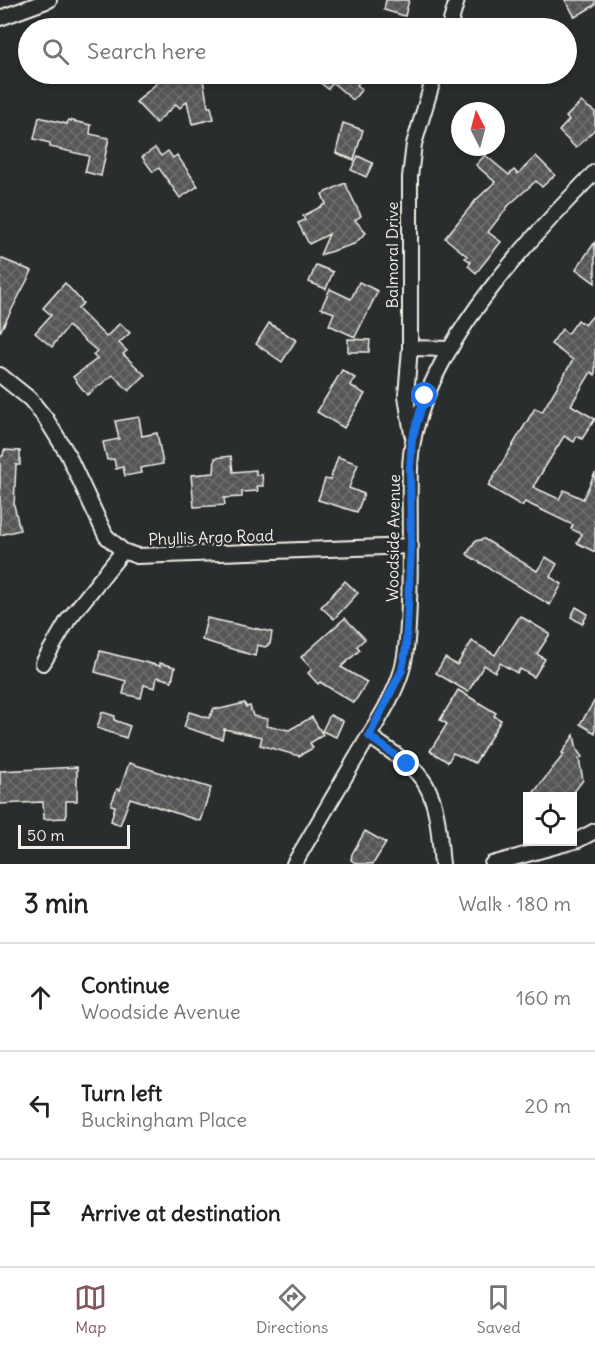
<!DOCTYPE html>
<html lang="en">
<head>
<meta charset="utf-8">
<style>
	:root { --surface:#fff; --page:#f6f6f6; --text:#202124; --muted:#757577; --line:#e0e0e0; --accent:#84575d }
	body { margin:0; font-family:Delius,sans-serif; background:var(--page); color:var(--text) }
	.controls { position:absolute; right:18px; bottom:18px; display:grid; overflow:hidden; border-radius:0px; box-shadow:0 3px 9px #0003 }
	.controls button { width:54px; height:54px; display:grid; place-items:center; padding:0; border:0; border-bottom:2px solid var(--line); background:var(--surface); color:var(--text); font:30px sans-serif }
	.compass { position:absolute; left:451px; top:102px; width:54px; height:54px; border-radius:50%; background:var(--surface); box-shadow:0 3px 9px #0003; rotate:354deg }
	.scale { position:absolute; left:18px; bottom:15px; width:112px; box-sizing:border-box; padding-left:6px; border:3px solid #f4f1e8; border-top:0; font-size:16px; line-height:21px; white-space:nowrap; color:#f4f1e8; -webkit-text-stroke:4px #2a2d2e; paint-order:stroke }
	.stop { position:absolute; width:18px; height:18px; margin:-14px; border:4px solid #1a73e8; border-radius:50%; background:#fff }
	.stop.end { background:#1a73e8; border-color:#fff; box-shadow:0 2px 6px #0008 }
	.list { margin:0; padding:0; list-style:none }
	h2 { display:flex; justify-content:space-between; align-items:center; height:78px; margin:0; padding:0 24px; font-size:26px }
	h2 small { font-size:20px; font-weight:400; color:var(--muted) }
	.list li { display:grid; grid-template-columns:39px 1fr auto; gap:18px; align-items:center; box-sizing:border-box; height:108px; padding:0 24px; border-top:2px solid var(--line) }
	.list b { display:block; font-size:22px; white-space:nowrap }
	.list p { margin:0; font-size:20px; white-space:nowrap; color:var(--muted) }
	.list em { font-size:20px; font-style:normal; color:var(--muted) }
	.icon { flex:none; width:33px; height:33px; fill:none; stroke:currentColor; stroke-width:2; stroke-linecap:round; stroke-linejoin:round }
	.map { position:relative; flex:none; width:595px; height:864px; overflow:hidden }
	.search { position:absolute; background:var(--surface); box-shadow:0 3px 9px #0003; left:18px; right:18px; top:18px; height:66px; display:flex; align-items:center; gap:15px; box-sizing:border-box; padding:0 21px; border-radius:33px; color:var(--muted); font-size:22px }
	.sheet { height:402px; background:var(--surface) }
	nav { display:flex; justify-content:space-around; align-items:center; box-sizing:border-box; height:84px; border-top:2px solid var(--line); background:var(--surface); font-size:16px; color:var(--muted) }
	nav a { display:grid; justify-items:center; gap:3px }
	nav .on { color:var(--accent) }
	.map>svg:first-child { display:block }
</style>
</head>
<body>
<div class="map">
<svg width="595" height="864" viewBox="0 0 595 864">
	<defs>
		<pattern id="building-cross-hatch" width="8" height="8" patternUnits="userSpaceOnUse" patternTransform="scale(1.5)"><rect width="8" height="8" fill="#555756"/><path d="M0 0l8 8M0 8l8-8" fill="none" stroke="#6e706e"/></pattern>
	</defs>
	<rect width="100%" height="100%" fill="#2a2d2e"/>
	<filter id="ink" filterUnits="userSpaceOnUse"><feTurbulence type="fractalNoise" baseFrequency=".0167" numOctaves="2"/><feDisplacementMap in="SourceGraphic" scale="12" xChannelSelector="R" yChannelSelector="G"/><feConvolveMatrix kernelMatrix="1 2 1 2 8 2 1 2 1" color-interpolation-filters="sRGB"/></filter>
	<g filter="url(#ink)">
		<g fill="url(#building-cross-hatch)" stroke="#f4f1e8" stroke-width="1.5">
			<path d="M386,0H409L405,16L384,10Z"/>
			<path d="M565,0H595V5L575,17Z"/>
			<path d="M167,74H202L208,107H211L214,119L192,124L187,101L180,108L176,104L156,123L136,102Z"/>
			<path d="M309,74H366L357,85L362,89L353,100L333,83L328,89Z"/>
			<path d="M581,102L595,112V129L576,148L559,131L569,120L566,117Z"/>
			<path d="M39,117L67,124L68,120L91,125L90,134L109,138L101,176L85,172L89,156L50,147V143L34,139Z"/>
			<path d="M343,123L363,130L354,160L336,153Z"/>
			<path d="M155,148L161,156L168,151L173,158L177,155L198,186L180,198L159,168L153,172L142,157Z"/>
			<path d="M485,155L509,175L514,170L518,174L536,156L555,175L542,187L536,181L509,205L488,232L501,242L476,273L468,266L471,262L465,258L467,256L445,238L476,200L495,182L476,165Z"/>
			<path d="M358,156L373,163L366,177L351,170Z"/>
			<path d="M345,183L361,216L355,220L366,233L354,244L320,255L329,234L309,244L298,223L305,220L303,216L326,204L322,194Z"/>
			<path d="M595,242V283L576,269Z"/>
			<path d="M0,258L32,271L0,332Z"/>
			<path d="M316,265L333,272L326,289L309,282Z"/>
			<path d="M359,282L378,291L355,337L329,325L334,313L321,308L330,289L351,299Z"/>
			<path d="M65,283L83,303L78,309L106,337L120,323L130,333L119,343L127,351L123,354L145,375L129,391L113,375L87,395L73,377L97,359L93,355L97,351L68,326L52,347L35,333L51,315L43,308Z"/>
			<path d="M595,313V375L591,372L571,405L595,419L582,439L577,436L574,442L564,436L533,487L559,499L564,490L583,499L595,473V552L577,543L582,534L571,529L573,525L525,502L522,506L488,486L535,408L542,412L573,360L551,344L562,329L568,334L578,320L585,325Z"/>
			<path d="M269,323L296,340L282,362L256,344Z"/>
			<path d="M348,339L370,340L369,352H348Z"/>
			<path d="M342,370L355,378L350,385L365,394L344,428L317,412Z"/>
			<path d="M139,417L142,436L157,433L163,464L140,468L141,473L125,476L123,467L116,469L114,459L107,460L103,442L119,439L115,421Z"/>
			<path d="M4,450L20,451V465H16L14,505L20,530L0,535V456H3Z"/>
			<path d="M231,456L233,472L256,470V475L262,474L263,486H257L258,491L242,492V497L224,498L225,505L194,507L191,475L214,473L215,458Z"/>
			<path d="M338,457L358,464L349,488L364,494L357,512L318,500L325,479L330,480Z"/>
			<path d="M484,539L537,571L546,557L557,564L550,577L562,584L550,605L469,556L467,554L475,541Z"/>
			<path d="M345,581L358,593L334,619L321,607Z"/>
			<path d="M576,607L588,614L582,624L571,617Z"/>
			<path d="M520,616L550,634L537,654L545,659L534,677L520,669L517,673L500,663L495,672L484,665L468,692L436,673L445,658L457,665L472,641L495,655Z"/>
			<path d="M207,618L272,632L270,644L265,647L257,645L255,656L202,640Z"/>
			<path d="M345,618L365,639L357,646L360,650L341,667L367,682L354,703L320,682L318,684L308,673L312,669L301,657Z"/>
			<path d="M100,651L160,666V663L175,667L172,681L157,677L155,688L144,685L141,698L123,694L126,681L95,672Z"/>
			<path d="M458,690L496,713L494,716L501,720L475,763L453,753L448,762L430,751L447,724L440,720Z"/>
			<path d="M595,700V733L580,724Z"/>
			<path d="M245,703L246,707L250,706L253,716L268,719L266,726L289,730L312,717L323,735L310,743L313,748L299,756L260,745L262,737L224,729L222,739L184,727L189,712L209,718L214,708L220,709Z"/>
			<path d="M102,712L115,716L114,720L130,726L126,738L97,728Z"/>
			<path d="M330,715L343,721L336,737L322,731Z"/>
			<path d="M574,735L577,750L582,757L579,759L583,780L571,796H531L564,754L562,753Z"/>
			<path d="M129,763L211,788L200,821L130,798L120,825L111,821L115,806L111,805L117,789L120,790Z"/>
			<path d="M77,767V801H66V818L44,819L43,802L0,804V771Z"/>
			<path d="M365,831L386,843L373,864H357L351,860L352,854Z"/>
		</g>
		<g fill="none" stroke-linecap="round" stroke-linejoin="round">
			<defs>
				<g id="minor">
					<path d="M0,18L49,0"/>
					<path d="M449,28L457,0"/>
					<path d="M410,348L450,349"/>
					<path d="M0,375L30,399L46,419L67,453L106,536L123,551L137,556L411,546"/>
					<path d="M412,434L406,396L410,348V177L414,144L435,74"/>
					<path d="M43,663L68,620L123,551"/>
					<path d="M369,736C388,750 414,764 426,785C439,807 439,839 442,864"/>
					<path d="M294,864C317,825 340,785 363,746C377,722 394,697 402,670C408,648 408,624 409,602C411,558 409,514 410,470C412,363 523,245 595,172"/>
					<path d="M492,864L578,840L595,831"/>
				</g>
			</defs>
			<use href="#minor" stroke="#f4f1e8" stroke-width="18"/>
			<use href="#minor" stroke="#2a2d2e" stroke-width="14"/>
		</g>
	</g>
	<g fill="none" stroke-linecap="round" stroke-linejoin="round" filter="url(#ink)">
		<path stroke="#1a73e8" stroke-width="8" d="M407,764L369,736L402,670L406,648L411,546L410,469L412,439L425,396"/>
	</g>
	<g text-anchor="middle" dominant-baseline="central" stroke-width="4.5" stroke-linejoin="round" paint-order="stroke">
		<g font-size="16" fill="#f4f1e8" stroke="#2a2d2e">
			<text transform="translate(392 255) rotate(-90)">Balmoral Drive</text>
			<text transform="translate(211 537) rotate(-2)">Phyllis Argo Road</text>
			<text transform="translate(393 538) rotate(-89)">Woodside Avenue</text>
		</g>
	</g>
</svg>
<div class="controls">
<button><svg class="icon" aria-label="locate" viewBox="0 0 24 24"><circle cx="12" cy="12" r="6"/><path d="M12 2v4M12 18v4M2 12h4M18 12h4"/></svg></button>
</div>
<svg class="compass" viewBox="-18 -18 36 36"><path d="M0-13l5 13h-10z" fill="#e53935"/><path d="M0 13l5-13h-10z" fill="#757577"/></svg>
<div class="scale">50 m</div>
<div class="stop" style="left:425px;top:396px"></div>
<div class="stop end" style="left:407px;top:764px"></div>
<div class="search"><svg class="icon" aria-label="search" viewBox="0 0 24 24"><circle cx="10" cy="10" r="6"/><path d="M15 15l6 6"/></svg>Search here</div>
</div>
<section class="sheet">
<h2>3 min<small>Walk · 180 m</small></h2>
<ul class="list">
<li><svg class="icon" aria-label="ahead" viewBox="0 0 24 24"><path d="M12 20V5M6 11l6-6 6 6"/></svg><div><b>Continue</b><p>Woodside Avenue</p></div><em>160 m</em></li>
<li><svg class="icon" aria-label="left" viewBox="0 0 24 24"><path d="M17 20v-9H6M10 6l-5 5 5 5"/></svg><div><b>Turn left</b><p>Buckingham Place</p></div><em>20 m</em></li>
<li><svg class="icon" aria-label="arrive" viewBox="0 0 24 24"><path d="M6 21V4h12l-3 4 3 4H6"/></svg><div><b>Arrive at destination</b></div></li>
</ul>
</section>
<nav>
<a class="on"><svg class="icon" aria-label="map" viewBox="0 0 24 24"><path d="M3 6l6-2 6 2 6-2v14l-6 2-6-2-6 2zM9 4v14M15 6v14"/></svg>Map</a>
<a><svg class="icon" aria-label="directions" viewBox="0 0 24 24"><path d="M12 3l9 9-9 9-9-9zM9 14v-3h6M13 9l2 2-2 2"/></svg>Directions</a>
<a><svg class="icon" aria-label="saved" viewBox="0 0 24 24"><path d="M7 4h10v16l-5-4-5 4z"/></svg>Saved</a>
</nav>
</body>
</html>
